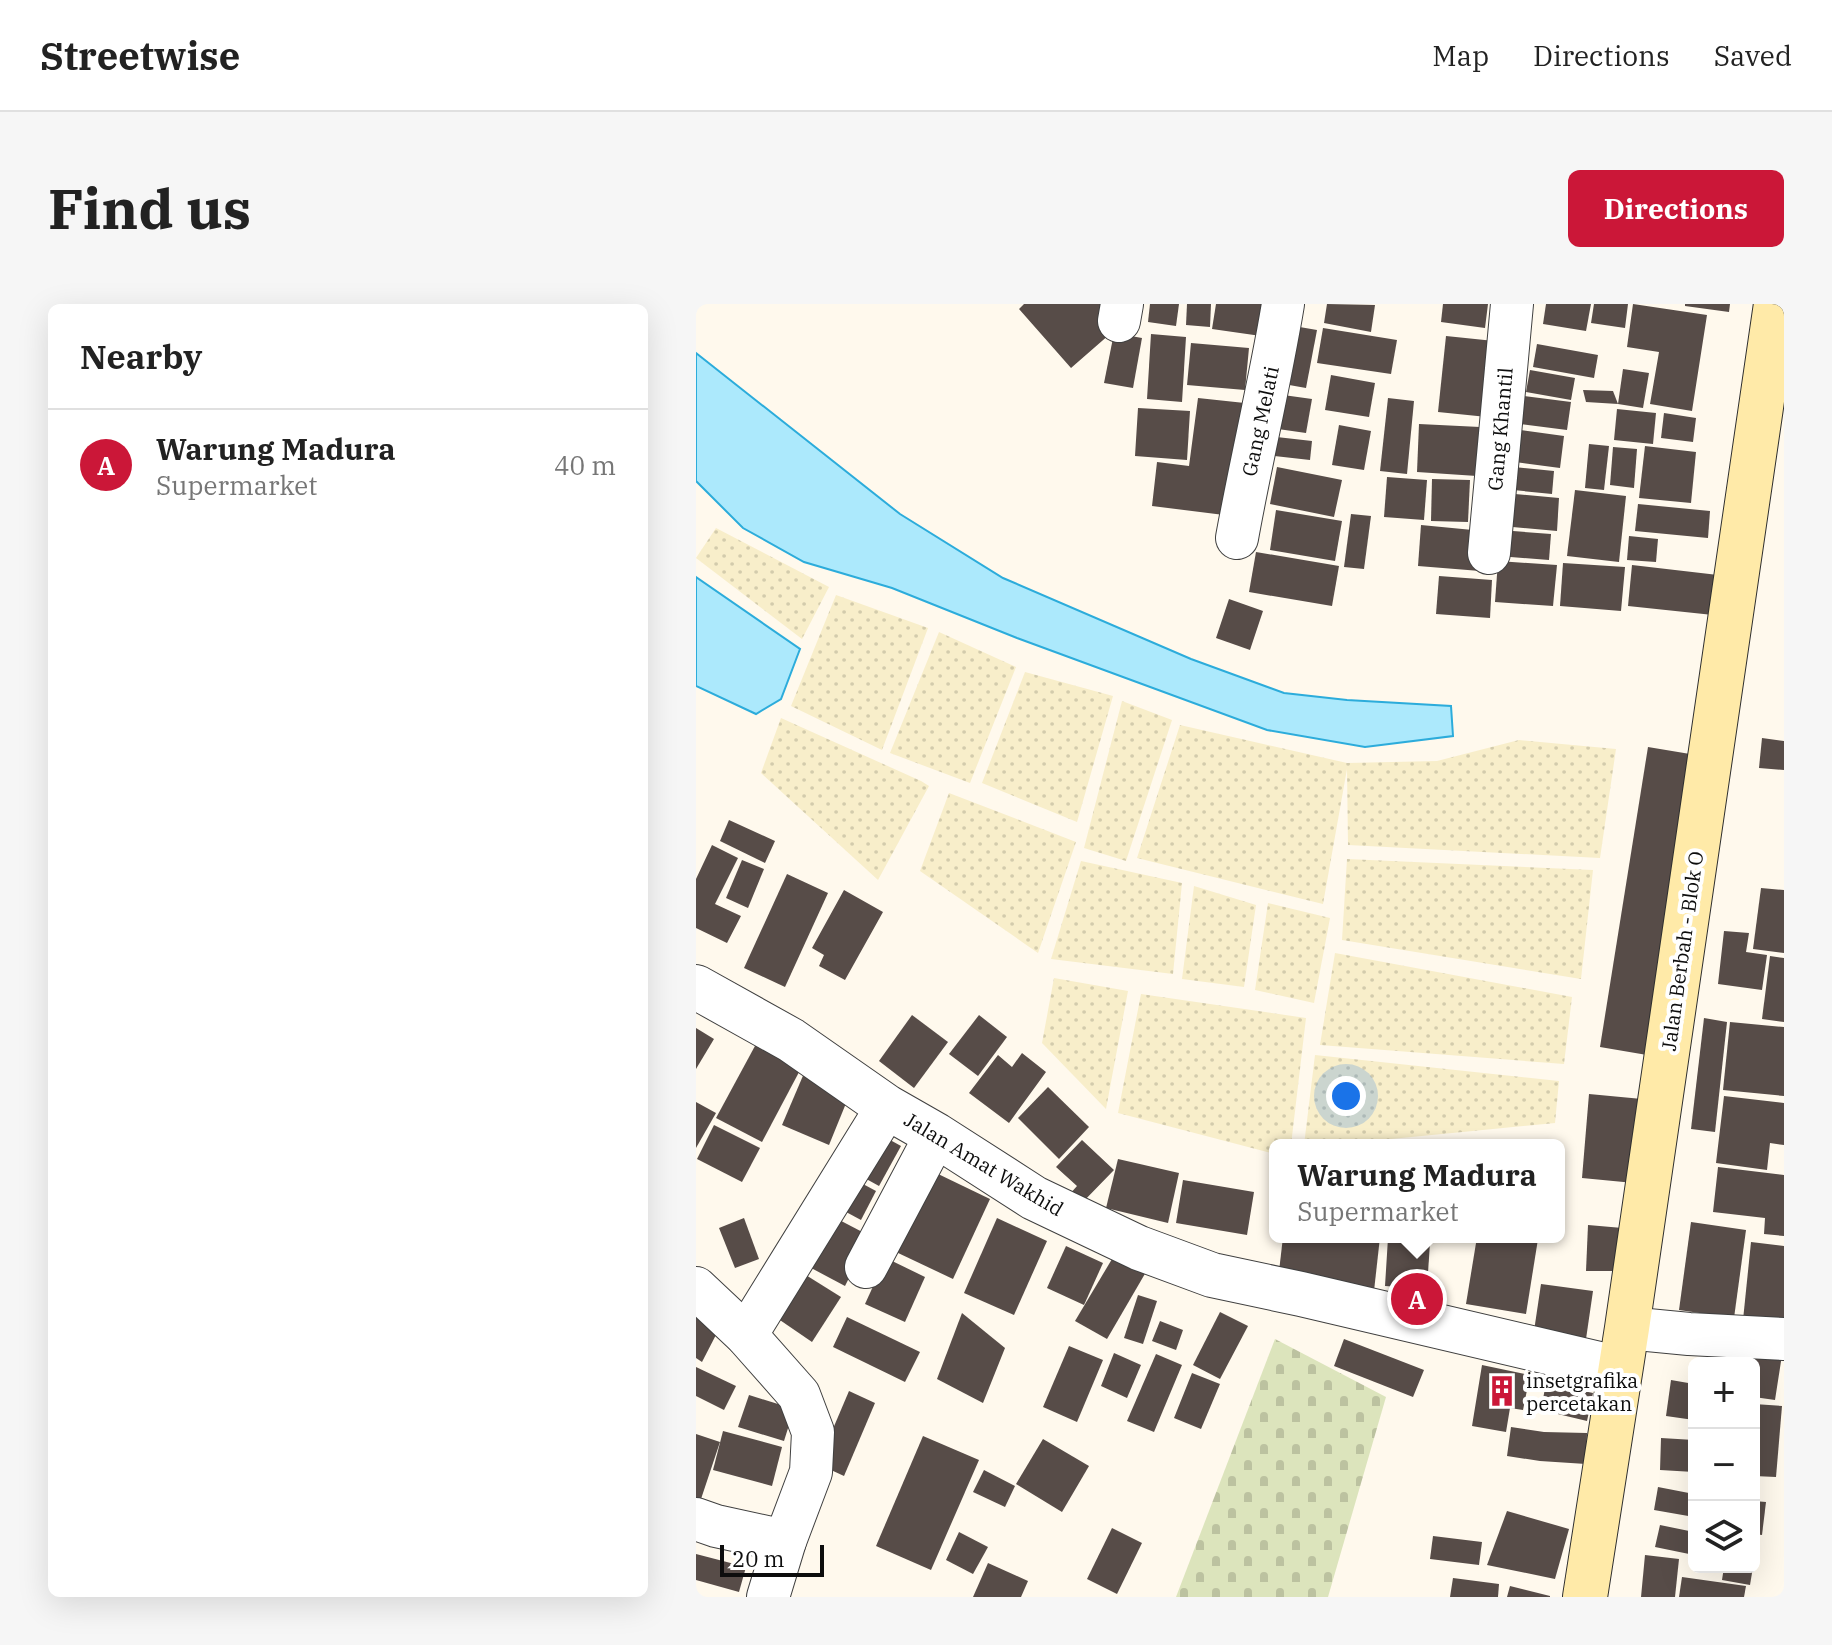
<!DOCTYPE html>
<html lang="en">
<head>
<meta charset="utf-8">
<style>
	:root { --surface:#fff; --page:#f6f6f6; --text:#222; --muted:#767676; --line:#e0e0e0; --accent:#cb1738 }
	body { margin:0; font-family:"IBM Plex Serif",serif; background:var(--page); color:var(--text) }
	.controls { position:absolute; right:24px; bottom:24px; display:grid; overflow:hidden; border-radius:12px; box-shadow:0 8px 32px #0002 }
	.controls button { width:72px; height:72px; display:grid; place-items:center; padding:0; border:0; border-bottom:2px solid var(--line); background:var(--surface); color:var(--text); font:40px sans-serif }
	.scale { position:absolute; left:24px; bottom:20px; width:104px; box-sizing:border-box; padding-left:8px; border:4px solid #0d0d0d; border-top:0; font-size:22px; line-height:28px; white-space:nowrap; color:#0d0d0d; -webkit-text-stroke:6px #fff; paint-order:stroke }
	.you { position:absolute; left:650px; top:792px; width:28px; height:28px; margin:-20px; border:6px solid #fff; border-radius:50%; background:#1a73e8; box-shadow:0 0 0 12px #1a73e833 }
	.badge { display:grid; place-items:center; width:52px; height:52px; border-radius:50%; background:var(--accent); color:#fff; font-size:26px; font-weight:700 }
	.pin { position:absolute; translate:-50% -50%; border:4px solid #fff; box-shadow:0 2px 8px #0006 }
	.popup { position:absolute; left:573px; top:835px; width:296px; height:104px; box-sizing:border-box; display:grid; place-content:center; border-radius:12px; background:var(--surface); filter:drop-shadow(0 2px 6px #0005); font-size:26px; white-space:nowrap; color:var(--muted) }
	.popup b { font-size:30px; color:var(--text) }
	.popup::after { content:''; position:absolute; left:50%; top:100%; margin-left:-16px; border:16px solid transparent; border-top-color:var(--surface) }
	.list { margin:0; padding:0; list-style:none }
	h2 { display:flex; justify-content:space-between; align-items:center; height:104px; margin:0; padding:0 32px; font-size:34px }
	h2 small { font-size:26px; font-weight:400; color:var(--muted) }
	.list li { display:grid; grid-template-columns:52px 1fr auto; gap:24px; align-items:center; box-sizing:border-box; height:112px; padding:0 32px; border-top:2px solid var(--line) }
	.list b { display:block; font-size:30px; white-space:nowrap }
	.list p { margin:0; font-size:26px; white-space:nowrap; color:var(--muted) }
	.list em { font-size:26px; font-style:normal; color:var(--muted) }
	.icon { flex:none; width:44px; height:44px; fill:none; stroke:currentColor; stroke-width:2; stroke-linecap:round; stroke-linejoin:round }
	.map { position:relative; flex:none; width:1088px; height:1293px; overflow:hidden; border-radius:12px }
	header { display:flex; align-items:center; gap:48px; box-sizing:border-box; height:112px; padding:0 40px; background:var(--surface); border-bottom:2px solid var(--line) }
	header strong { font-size:38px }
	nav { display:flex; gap:44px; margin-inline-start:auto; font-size:28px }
	.intro { display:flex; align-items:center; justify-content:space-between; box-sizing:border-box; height:192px; padding:0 48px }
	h1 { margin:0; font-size:56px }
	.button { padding:20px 36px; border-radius:12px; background:var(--accent); color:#fff; font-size:28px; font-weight:700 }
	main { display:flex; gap:48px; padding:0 48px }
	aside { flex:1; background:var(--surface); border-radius:12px; box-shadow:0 8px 32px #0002 }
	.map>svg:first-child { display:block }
</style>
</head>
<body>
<header>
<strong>Streetwise</strong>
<nav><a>Map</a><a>Directions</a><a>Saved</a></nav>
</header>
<div class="intro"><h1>Find us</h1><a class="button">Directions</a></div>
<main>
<aside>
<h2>Nearby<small></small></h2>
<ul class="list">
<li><span class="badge">A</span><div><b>Warung Madura</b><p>Supermarket</p></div><em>40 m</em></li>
</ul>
</aside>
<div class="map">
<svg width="1088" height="1293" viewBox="0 0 1088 1293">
	<defs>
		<pattern id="farmland-dots" width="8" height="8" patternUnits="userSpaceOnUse" patternTransform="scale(2)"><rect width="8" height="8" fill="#f8eeca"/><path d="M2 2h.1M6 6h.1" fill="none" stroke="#d3cbac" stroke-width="1.8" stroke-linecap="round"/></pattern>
		<pattern id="cemetery-stones" width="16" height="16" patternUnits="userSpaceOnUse" patternTransform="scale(2)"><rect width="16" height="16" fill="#dce4bc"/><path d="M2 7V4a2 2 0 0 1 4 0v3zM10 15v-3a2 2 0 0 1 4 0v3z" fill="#bcc2a0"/></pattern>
	</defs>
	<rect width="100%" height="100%" fill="#fff9ed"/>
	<g fill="url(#farmland-dots)">
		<path d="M20,224L133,283L106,335L0,254Z"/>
		<path d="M140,291L232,324L186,446L95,402Z"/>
		<path d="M243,328L320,363L274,479L194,449Z"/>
		<path d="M329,368L417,392L381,518L286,479Z"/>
		<path d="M426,397L476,416L430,557L388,544Z"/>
		<path d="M85,414L225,477L233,482L182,576L65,469Z"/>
		<path d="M484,421L651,459L741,457L823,436L920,445L904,554L652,541L651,465L627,600L441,554Z"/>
		<path d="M253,489L380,538L342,649L224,567Z"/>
		<path d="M651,555L897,566L885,675L646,636Z"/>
		<path d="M385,557L486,579L477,670L355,655Z"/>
		<path d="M498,582L560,601L548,683L486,675Z"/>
		<path d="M572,599L634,614L618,699L559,686Z"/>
		<path d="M639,649L876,693L868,760L624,741Z"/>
		<path d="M358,674L432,687L410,805L346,739Z"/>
		<path d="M445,690L610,714L595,841H579V850L422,809Z"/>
		<path d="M619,751L863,777L859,819L634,841H608Z"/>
	</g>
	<path fill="url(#cemetery-stones)" d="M579,1035L690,1093L632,1293H480Z"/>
	<g fill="#ace9fc" stroke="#2cacdb" stroke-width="2">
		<path d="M0,49L204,210L307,274L495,355L588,389L651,396L755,402L757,432L669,443L571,426L321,334L196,284L108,258L47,224L0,177Z"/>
		<path d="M0,273L104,345L85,395L60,410L0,382Z"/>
	</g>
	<g fill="#574c48">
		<path d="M328,0H408L413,5L402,16L414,30L375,64L323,5Z"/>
		<path d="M454,0H483L480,22L452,18Z"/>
		<path d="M491,0H515L514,23L490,21Z"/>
		<path d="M520,0H570L565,32L516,25Z"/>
		<path d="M631,0L679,1L675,28L628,19Z"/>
		<path d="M747,0H792L789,24L745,18Z"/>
		<path d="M850,0H895L890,27L847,20Z"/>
		<path d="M898,0H932L929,24L895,19Z"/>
		<path d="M937,0L1011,11L996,107L954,100L963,48L931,43Z"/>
		<path d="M989,0H1034L1033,8L989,2Z"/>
		<path d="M592,21L621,26L610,84L582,79Z"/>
		<path d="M627,24L701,36L695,70L621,59Z"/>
		<path d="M418,29L446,34L437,84L408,79Z"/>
		<path d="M455,30L490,33L486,98L451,95Z"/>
		<path d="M750,32L808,38L801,114L742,108Z"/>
		<path d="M495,39L553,44L549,86L491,81Z"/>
		<path d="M841,40L902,51L898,74L837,63Z"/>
		<path d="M927,65L953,69L947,104L922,100Z"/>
		<path d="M834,66L879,74L875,96L830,88Z"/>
		<path d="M635,71L679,79L673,113L629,106Z"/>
		<path d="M887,86L917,87L922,100L890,98Z"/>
		<path d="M580,90L616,95L610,129L575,124Z"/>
		<path d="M828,92L875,98L871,126L824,120Z"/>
		<path d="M502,94L558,100L544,213L456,202L461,158L493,162Z"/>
		<path d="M692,94L718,97L711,170L684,167Z"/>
		<path d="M442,104L494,107L491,156L439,152Z"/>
		<path d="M921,105L960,109L957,140L918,136Z"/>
		<path d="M968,109L1000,114L997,138L965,134Z"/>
		<path d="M723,120L784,123L781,172L721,168Z"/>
		<path d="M643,121L675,127L668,166L636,161Z"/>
		<path d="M817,125L868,132L864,164L812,157Z"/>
		<path d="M564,131L616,137L614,156L562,150Z"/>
		<path d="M893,140L913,142L908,186L889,184Z"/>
		<path d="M949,142L1000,148L995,199L943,194Z"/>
		<path d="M917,143L941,145L938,184L914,181Z"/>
		<path d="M809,162L858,167L856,190L807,185Z"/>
		<path d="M581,163L646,176L638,213L574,200Z"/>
		<path d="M691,173L731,176L728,216L688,213Z"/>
		<path d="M736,175L774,176L772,218L735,217Z"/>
		<path d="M879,186L930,192L923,258L871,252Z"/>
		<path d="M808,189L863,194L861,227L806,222Z"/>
		<path d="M942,200L1014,207L1012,234L939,227Z"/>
		<path d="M580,206L646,217L639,257L574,246Z"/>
		<path d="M655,210L675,212L668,265L648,263Z"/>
		<path d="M725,221L787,227L784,267L722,262Z"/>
		<path d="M804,226L855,230L853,256L802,252Z"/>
		<path d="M933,232L962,235L960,258L931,256Z"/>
		<path d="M560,248L643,262L636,302L553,288Z"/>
		<path d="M802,257L861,261L857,302L799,298Z"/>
		<path d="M867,259L929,263L925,307L864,302Z"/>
		<path d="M936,261L1022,271L1017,311L932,302Z"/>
		<path d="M743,272L796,276L794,314L740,310Z"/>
		<path d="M533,295L567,307L554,346L520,334Z"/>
		<path d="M1066,434L1088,437V466L1063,464Z"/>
		<path d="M952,443L1000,451L951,751L904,743Z"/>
		<path d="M33,516L79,537L69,559L24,537Z"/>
		<path d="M16,541L42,554L19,600L45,612L31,639L0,624V575Z"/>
		<path d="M46,556L68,565L52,604L30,594Z"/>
		<path d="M91,570L132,589L89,683L48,664Z"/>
		<path d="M1065,584L1088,586V649L1057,645Z"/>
		<path d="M148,586L187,608L149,676L123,662L128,651L116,644Z"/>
		<path d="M1028,627L1053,629L1050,648L1071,651L1066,686L1022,680Z"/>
		<path d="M1074,652L1088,654V718L1066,715Z"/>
		<path d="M216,711L252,738L218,784L183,757Z"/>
		<path d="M283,711L311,733L282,772L253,750Z"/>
		<path d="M1008,714L1031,718L1019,828L995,825Z"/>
		<path d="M1034,718L1088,723V792L1027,786Z"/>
		<path d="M0,724L18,735L0,765Z"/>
		<path d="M66,729L111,753L66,838L20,814Z"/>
		<path d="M326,749L350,768L313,819L273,789L302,751L316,763Z"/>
		<path d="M109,767L155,787L133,841L86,821Z"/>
		<path d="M352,783L393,823L363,855L322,814Z"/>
		<path d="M893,790L946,795L938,879L886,874Z"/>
		<path d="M1028,792L1088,799V841L1074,839L1071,866L1020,859Z"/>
		<path d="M0,798L20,809L0,844Z"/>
		<path d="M18,821L64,844L46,878L1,855Z"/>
		<path d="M176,826L205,842L183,882L154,866Z"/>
		<path d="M386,836L418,866L384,901L373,891L381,882L360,863Z"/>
		<path d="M422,855L483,869L472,919L410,904Z"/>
		<path d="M1022,863L1088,871V932L1068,930L1069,914L1017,908Z"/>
		<path d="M238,868L294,895L257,975L200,948Z"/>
		<path d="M152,872L180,887L165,916L137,901Z"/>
		<path d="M487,876L558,888L551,931L480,919Z"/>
		<path d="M128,908L174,932L149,982L102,957Z"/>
		<path d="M48,914L63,955L39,964L23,924Z"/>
		<path d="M301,914L351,937L318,1011L268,989Z"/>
		<path d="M995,918L1050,926L1038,1014L983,1006Z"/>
		<path d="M892,921L938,925L936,967H890Z"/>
		<path d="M587,933H684L678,987L582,976Z"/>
		<path d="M781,933H828L842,935L830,1010L770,1000Z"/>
		<path d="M692,934L734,938L731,985L689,982Z"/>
		<path d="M1055,938L1088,942V1020L1047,1016Z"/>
		<path d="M370,942L407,959L388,1001L351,984Z"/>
		<path d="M419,950L450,968L411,1035L379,1017Z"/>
		<path d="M190,954L229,973L209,1018L169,1000Z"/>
		<path d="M105,968L145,993L116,1038L78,1012Z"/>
		<path d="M845,980L897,987L890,1035L838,1027Z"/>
		<path d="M442,991L461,997L447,1040L428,1034Z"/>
		<path d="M524,1008L552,1022L524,1075L497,1061Z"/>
		<path d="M266,1009L309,1044L287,1099L241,1075Z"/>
		<path d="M0,1013L23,1025L6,1058L0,1054Z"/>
		<path d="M151,1013L224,1048L209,1078L137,1043Z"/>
		<path d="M464,1017L487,1026L480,1046L456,1037Z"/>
		<path d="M648,1035L728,1066L717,1093L638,1062Z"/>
		<path d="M373,1042L407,1056L381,1118L347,1103Z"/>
		<path d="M1051,1045L1086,1051L1079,1096L1058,1093V1059H1049Z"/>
		<path d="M418,1049L445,1061L431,1094L405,1082Z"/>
		<path d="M460,1050L486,1061L458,1128L431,1117Z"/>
		<path d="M786,1061L834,1071L827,1106L814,1104L810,1128L776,1122Z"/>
		<path d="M0,1063L40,1082L28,1106L0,1092Z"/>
		<path d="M496,1069L524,1080L505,1125L478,1114Z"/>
		<path d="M975,1076L998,1080V1116L970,1112Z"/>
		<path d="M850,1079L897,1089L891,1117L845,1106Z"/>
		<path d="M153,1087L179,1099L148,1172L122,1160Z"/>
		<path d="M53,1091L98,1105L88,1137L42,1123Z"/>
		<path d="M1058,1100L1086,1102L1080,1173L1058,1172Z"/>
		<path d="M815,1123L848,1128L891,1129L890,1160L844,1157L811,1152Z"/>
		<path d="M27,1127L86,1143L76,1182L17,1166Z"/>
		<path d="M0,1130L24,1138L1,1207H0Z"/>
		<path d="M227,1132L283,1156L235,1266L180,1242Z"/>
		<path d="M965,1134L998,1136V1168L964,1166Z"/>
		<path d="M347,1135L393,1162L366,1208L320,1180Z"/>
		<path d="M288,1166L319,1182L309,1203L277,1188Z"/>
		<path d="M962,1183L998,1190V1213L958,1206Z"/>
		<path d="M1058,1197L1070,1198L1066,1231L1058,1230Z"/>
		<path d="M811,1207L873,1225L859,1275L791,1261Z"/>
		<path d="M964,1221L998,1228V1251L959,1243Z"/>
		<path d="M416,1224L446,1239L421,1290L391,1275Z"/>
		<path d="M263,1228L292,1243L277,1270L250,1256Z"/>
		<path d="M737,1232L786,1238L783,1261L734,1255Z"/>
		<path d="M0,1250L50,1263L43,1288L0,1276Z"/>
		<path d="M949,1251L983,1255L979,1293H945Z"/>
		<path d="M292,1259L332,1277L325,1293H277Z"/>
		<path d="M1028,1263H1057L1054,1281L1026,1276Z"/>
		<path d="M986,1273L1050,1282L1048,1293H983Z"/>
		<path d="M757,1274L803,1280L802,1293H754Z"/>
		<path d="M814,1282L854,1292V1293H811Z"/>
	</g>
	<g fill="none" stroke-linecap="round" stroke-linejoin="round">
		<defs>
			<g id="minor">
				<path d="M423,17L426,0"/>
				<path d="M541,234C555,156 574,79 587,0"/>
				<path d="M793,249L816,0"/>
				<path d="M170,963L240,831"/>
				<path d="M0,984L50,1031L103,1091L117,1128L115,1168L89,1237L72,1293"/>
				<path d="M931,1024L993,1030L1088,1035"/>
				<path d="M50,1031L191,803"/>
				<path d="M0,1215L20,1222L89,1237"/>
			</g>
			<path id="tertiary" d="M0,683L95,736L191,803L240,831L338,894L443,944L516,971L605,990L924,1065"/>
			<path id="secondary" d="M889,1293L931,1024L1080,0"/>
		</defs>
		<use href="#minor" stroke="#404040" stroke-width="44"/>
		<use href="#tertiary" stroke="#404040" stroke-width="46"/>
		<use href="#secondary" stroke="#2f2f2f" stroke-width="46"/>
		<use href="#minor" stroke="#fff" stroke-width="42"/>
		<use href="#tertiary" stroke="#fff" stroke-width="44"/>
		<use href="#secondary" stroke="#ffeaa8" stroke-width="44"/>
	</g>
	<defs>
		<symbol id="building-bare" viewBox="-9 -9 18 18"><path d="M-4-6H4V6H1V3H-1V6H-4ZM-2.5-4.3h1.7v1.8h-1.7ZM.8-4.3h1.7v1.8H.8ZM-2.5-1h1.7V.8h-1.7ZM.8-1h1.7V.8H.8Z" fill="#cb1738" stroke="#fff" stroke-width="2.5" paint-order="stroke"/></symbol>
	</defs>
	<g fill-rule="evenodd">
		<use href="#building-bare" x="784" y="1065" width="44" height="44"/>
	</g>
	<g text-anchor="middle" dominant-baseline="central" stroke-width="8" stroke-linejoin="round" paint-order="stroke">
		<g font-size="20" fill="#0d0d0d" stroke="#fff">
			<text transform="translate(564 117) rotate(-78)">Gang Melati</text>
			<text transform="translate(804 125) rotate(-85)">Gang Khantil</text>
			<text transform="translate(986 647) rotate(-82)">Jalan Berbah - Blok O</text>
			<text transform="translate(288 860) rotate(31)">Jalan Amat Wakhid</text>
		</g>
		<g font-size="20" fill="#0d0d0d" stroke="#fff" text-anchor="start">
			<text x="830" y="1076">insetgrafika<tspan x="830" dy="23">percetakan</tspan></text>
		</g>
	</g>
</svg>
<div class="controls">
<button>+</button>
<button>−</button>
<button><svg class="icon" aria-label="layers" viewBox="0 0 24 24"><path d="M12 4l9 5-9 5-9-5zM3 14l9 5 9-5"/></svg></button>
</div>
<div class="scale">20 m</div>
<div class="you"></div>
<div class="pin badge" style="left:721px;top:995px">A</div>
<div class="popup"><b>Warung Madura</b>Supermarket</div>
</div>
</main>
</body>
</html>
